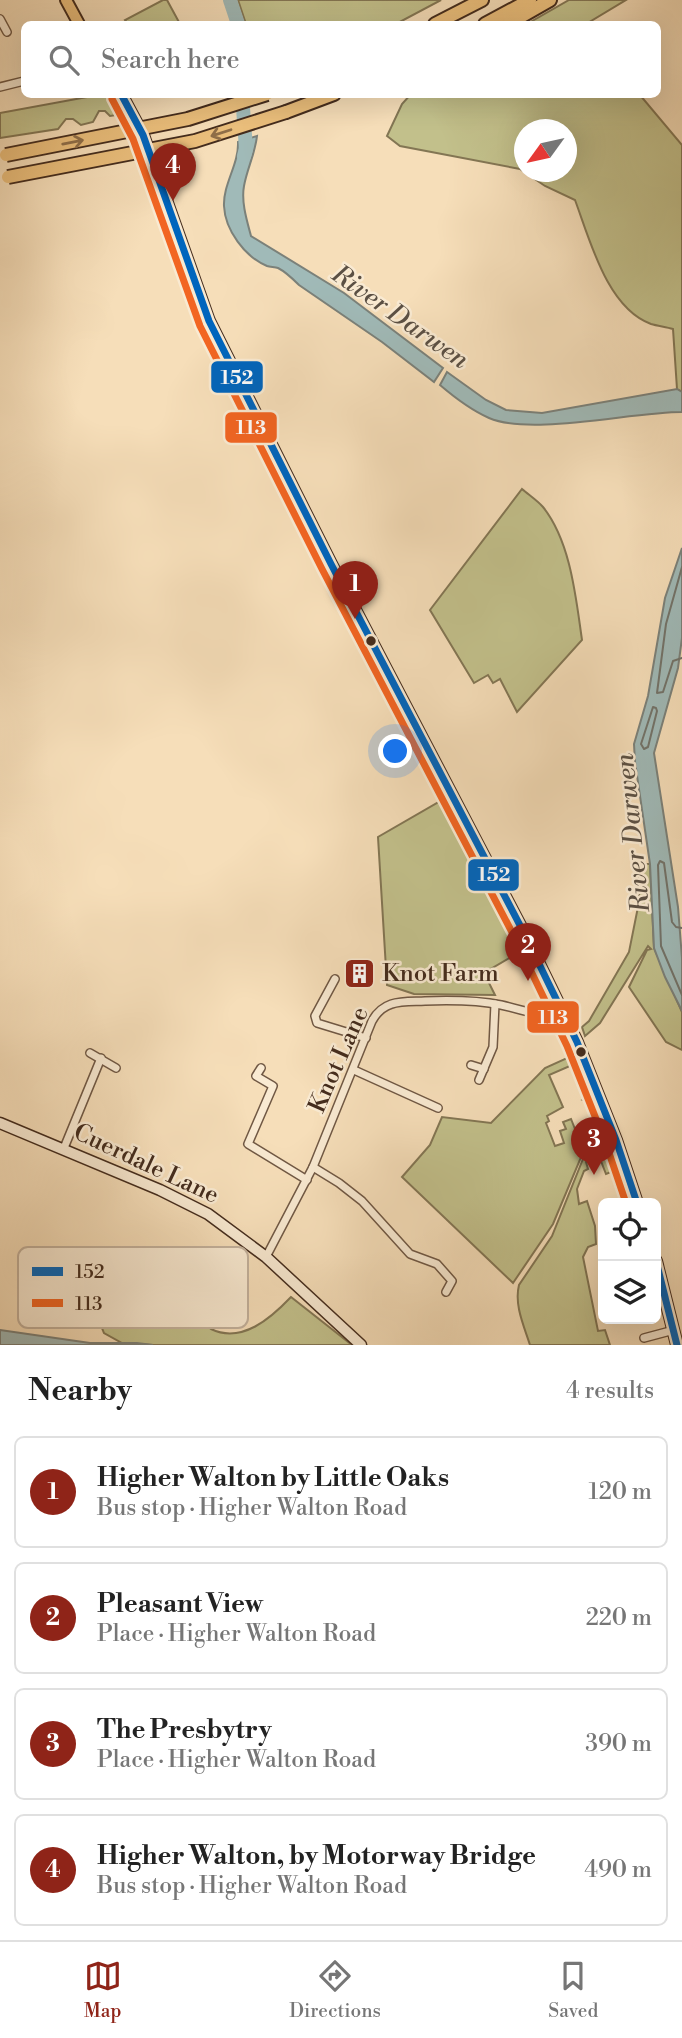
<!DOCTYPE html>
<html lang="en">
<head>
<meta charset="utf-8">
<style>
	:root { --surface:#fff; --page:#f2f2f2; --text:#222; --muted:#767676; --line:#e0e0e0; --accent:#8f2418 }
	body { margin:0; font-family:"Libre Bodoni",serif; background:var(--page); color:var(--text) }
	.controls { position:absolute; right:21px; bottom:21px; display:grid; overflow:hidden; border-radius:10px; box-shadow:0 7px 28px #0002 }
	.controls button { width:63px; height:63px; display:grid; place-items:center; padding:0; border:0; border-bottom:2px solid var(--line); background:var(--surface); color:var(--text); font:35px sans-serif }
	.compass { position:absolute; left:514px; top:119px; width:63px; height:63px; border-radius:50%; background:var(--surface); box-shadow:0 7px 28px #0002; rotate:237deg }
	.you { position:absolute; left:396px; top:752px; width:24px; height:24px; margin:-18px; border:5px solid #fff; border-radius:50%; background:#1a73e8; box-shadow:0 0 0 10px #1a73e833 }
	.badge { display:grid; place-items:center; width:46px; height:46px; border-radius:50%; background:var(--accent); color:#fff; font-size:23px; font-weight:700 }
	.pin { position:absolute; translate:-50% -58px; filter:drop-shadow(0 2px 4px #0008) }
	.pin::after { content:''; position:absolute; top:37px; width:24px; height:21px; background:inherit; clip-path:polygon(0 0,100% 0,50% 100%) }
	.list { margin:0; padding:0; list-style:none }
	h2 { display:flex; justify-content:space-between; align-items:center; height:91px; margin:0; padding:0 28px; font-size:30px }
	h2 small { font-size:23px; font-weight:400; color:var(--muted) }
	.list li { display:grid; grid-template-columns:46px 1fr auto; gap:21px; align-items:center; box-sizing:border-box; height:112px; margin:0 14px 14px; padding:0 14px; border:2px solid var(--line); border-radius:10px }
	.list b { display:block; font-size:26px; white-space:nowrap }
	.list p { margin:0; font-size:23px; white-space:nowrap; color:var(--muted) }
	.list em { font-size:23px; font-style:normal; color:var(--muted) }
	.icon { flex:none; width:38px; height:38px; fill:none; stroke:currentColor; stroke-width:2; stroke-linecap:round; stroke-linejoin:round }
	.map { position:relative; flex:none; width:682px; height:1345px; overflow:hidden }
	.search { position:absolute; background:var(--surface); box-shadow:0 7px 28px #0002; left:21px; right:21px; top:21px; height:77px; display:flex; align-items:center; gap:18px; box-sizing:border-box; padding:0 24px; border-radius:10px; color:var(--muted); font-size:26px }
	.sheet { height:595px; background:var(--surface) }
	nav { display:flex; justify-content:space-around; align-items:center; box-sizing:border-box; height:98px; border-top:2px solid var(--line); background:var(--surface); font-size:19px; color:var(--muted) }
	nav a { display:grid; justify-items:center; gap:4px }
	nav .on { color:var(--accent) }
	.map>svg:first-child { display:block }
</style>
</head>
<body>
<div class="map">
<svg width="682" height="1345" viewBox="0 0 682 1345">
	<rect width="100%" height="100%" fill="#f6deb9"/>
	<filter id="stains"><feTurbulence type="fractalNoise" baseFrequency=".00286" numOctaves="4"/><feColorMatrix values="0 0 0 0 .2 0 0 0 0 .09 0 0 0 0 .02 0 0 0 .5 -.17"/></filter>
	<radialGradient id="worn" r=".72"><stop offset=".6" stop-color="#630" stop-opacity="0"/><stop offset="1" stop-color="#630" stop-opacity=".3"/></radialGradient>
	<g fill="#c2c08b" stroke="#837654" stroke-width="2" fill-rule="evenodd">
		<path d="M163,0H167L180,24H128L125,20Z"/>
		<path d="M238,0H441L396,24H246Z"/>
		<path d="M569,0H626L586,24H527Z"/>
		<path d="M411,94L640,95L682,145V392L677,389L673,329C666,327 658,326 651,324C607,308 590,240 575,200L545,186L520,169L400,146L387,136L402,104ZM524,130H566V172H524Z"/>
		<path d="M111,95L123,114L110,116L105,111H99L93,122L81,125L73,119H66L58,129L0,138V113L98,95Z"/>
		<path d="M522,489C529,495 538,501 543,507C571,542 576,599 582,640L517,712L500,679L493,683L488,675L474,683L430,610Z"/>
		<path d="M444,799L523,950L484,973L495,995L414,994L387,985L378,837Z"/>
		<path d="M639,864H650L654,948L682,1012V1050L666,1042L629,987L647,950L651,949L648,946L600,1023L585,1036L582,1027L589,1021L629,952L639,902Z"/>
		<path d="M567,1058L570,1066L549,1075L563,1107L547,1116L549,1121L546,1123L555,1146L564,1143L560,1131L566,1129L563,1122L571,1119L579,1139L597,1132L596,1125L587,1106L588,1102L583,1100L592,1096L609,1141L584,1150L553,1224L513,1283L402,1177L430,1145L442,1117L491,1123L545,1068Z"/>
		<path d="M610,1144L619,1169L606,1174L599,1156L591,1157L592,1152H590L586,1162L588,1169L584,1171L577,1189L579,1204L587,1201L595,1226L596,1244L588,1247L583,1257L598,1331L605,1330L610,1345H530C524,1326 514,1305 519,1285L552,1236L585,1154Z"/>
		<path d="M291,1297L352,1345H153L122,1343L104,1333L100,1323L102,1308L111,1310L120,1322L128,1327L131,1318L137,1315L151,1320H172L181,1313H196C200,1318 206,1326 211,1329C242,1344 271,1318 291,1297Z"/>
	</g>
	<g fill="#a0bab8" stroke="#7b817a" stroke-width="2">
		<path d="M257,136C255,154 247,169 244,186C241,202 247,221 251,236L344,293L443,368L434,382L382,342L299,285C293,279 286,272 278,268C275,267 270,267 267,266C245,257 225,230 224,206C223,184 239,164 238,142Z"/>
		<path d="M447,372L486,400L506,410L542,413L677,389L682,392V412C632,412 531,436 489,418C471,410 454,397 440,385Z"/>
		<path d="M682,548V638L678,668L654,753L678,907L682,958V1011L665,977L654,948L650,864L635,762L634,744L648,696L665,598Z"/>
		<path d="M0,1330L90,1343H137L153,1345H0Z"/>
	</g>
	<g fill="none" stroke-linecap="round" stroke-linejoin="round">
		<g stroke="#72736a" stroke-width="2">
			<path d="M682,567L666,624L657,693L663,692L673,661L682,658"/>
			<path d="M653,707L656,708L657,711L648,747L644,749L641,744Z"/>
			<path d="M682,928L676,927L672,922L664,863L660,861L658,865L661,946L682,995"/>
		</g>
		<g stroke="#a0bab8" stroke-width="14">
			<path d="M230,0L238,24"/>
			<path d="M242,94L246,149L244,156"/>
		</g>
		<defs>
			<g id="minor">
				<path d="M0,19L7,32"/>
				<path d="M0,87L24,81"/>
				<path d="M335,979L315,1016L317,1023L366,1038"/>
				<path d="M90,1053L116,1068"/>
				<path d="M471,1065L484,1069"/>
				<path d="M261,1068L256,1076L273,1086L248,1144L307,1180"/>
				<path d="M354,1070L438,1108"/>
				<path d="M479,1080L493,1047L495,1004"/>
				<path d="M64,1148L101,1058"/>
				<path d="M313,1167L339,1183L362,1201L410,1254L437,1264L452,1281L446,1292"/>
				<path d="M266,1257L313,1167L372,1021C384,999 403,1002 425,1001C451,1000 476,1000 501,1005C523,1010 543,1017 565,1019"/>
				<path d="M644,1338L674,1330"/>
			</g>
			<path id="secondary" d="M0,1123L160,1190L208,1214L266,1257L361,1345"/>
			<g id="primary">
				<path d="M66,0L79,24"/>
				<path d="M121,94L143,135L209,321L331,564L524,933L577,1042L616,1140L637,1203"/>
				<path d="M656,1261L677,1345"/>
			</g>
			<g id="motorway">
				<path d="M435,24L482,0"/>
				<path d="M485,24L530,0"/>
				<path d="M508,24L550,0"/>
				<path d="M286,112L334,94"/>
			</g>
		</defs>
		<use href="#minor" stroke="#705844" stroke-width="10"/>
		<use href="#secondary" stroke="#442c1d" stroke-width="13"/>
		<use href="#primary" stroke="#442c1d" stroke-width="14"/>
		<use href="#motorway" stroke="#442c1d" stroke-width="16"/>
		<use href="#minor" stroke="#f9ead2" stroke-width="7"/>
		<use href="#secondary" stroke="#f9ead2" stroke-width="10"/>
		<use href="#primary" stroke="#ebbf7c" stroke-width="10"/>
		<use href="#motorway" stroke="#ebbf7c" stroke-width="12"/>
		<defs>
			<g id="motorway-bridge">
				<path d="M6,155L188,119L267,94"/>
				<path d="M8,177L195,141L286,112"/>
			</g>
		</defs>
		<use href="#motorway-bridge" stroke="#442c1d" stroke-width="16" stroke-linecap="butt"/>
		<use href="#motorway-bridge" stroke="#ebbf7c" stroke-width="12"/>
		<defs>
			<g id="bus-1">
				<path d="M121,94L143,135L209,321L331,564L524,933L577,1042L616,1140L637,1203"/>
				<path d="M656,1261L677,1345"/>
			</g>
			<path id="bus-2" d="M112,99L133,139L200,326L322,569L515,938L567,1046L606,1144L626,1203"/>
		</defs>
		<use href="#bus-1" stroke="#f9ead2" stroke-width="12"/>
		<use href="#bus-2" stroke="#f9ead2" stroke-width="12"/>
		<use href="#bus-1" stroke="#0065bd" stroke-width="7"/>
		<use href="#bus-2" stroke="#f26522" stroke-width="7"/>
	</g>
	<defs><path id="oneway-shaft" d="M-6 0H5M1.5-3L5.5 0L1.5 3" fill="none" stroke-width="1.6" stroke-linecap="round" stroke-linejoin="round" transform="scale(1.75)"/></defs>
	<g stroke="#8f6e48">
		<use href="#oneway-shaft" transform="translate(221 133) rotate(162)"/>
		<use href="#oneway-shaft" transform="translate(73 142) rotate(-11)"/>
	</g>
	<defs>
		<symbol id="building-square" viewBox="-11 -11 22 22"><rect x="-9" y="-9" width="18" height="18" rx="4" fill="#8f2418" stroke="#f9ead2"/><path d="M-4-6H4V6H1V3H-1V6H-4ZM-2.5-4.3h1.7v1.8h-1.7ZM.8-4.3h1.7v1.8H.8ZM-2.5-1h1.7V.8h-1.7ZM.8-1h1.7V.8H.8Z" fill="#fff"/></symbol>
	</defs>
	<g fill-rule="evenodd">
		<use href="#building-square" x="342" y="956" width="35" height="35"/>
	</g>
	<g fill="#442c1d" stroke="#f9ead2" stroke-width="2.5">
		<circle cx="371" cy="641" r="6"/>
		<circle cx="581" cy="1052" r="6"/>
	</g>
	<g text-anchor="middle" dominant-baseline="central" stroke-width="5" stroke-linejoin="round" paint-order="stroke">
		<g font-size="24" fill="#442c1d" stroke="#f9ead2" text-anchor="start">
			<text x="382" y="974">Knot Farm</text>
		</g>
		<g font-size="24" fill="#442c1d" stroke="#f9ead2">
			<text transform="translate(339 1060) rotate(-66)">Knot Lane</text>
			<text transform="translate(146 1164) rotate(25)">Cuerdale Lane</text>
		</g>
		<g font-size="26" font-style="italic" fill="#5b5044" stroke="#f9ead2">
			<text transform="translate(400 317) rotate(35)">River Darwen</text>
			<text transform="translate(633 833) rotate(-96)">River Darwen</text>
		</g>
	</g>
	<rect x="18" y="1247" width="230" height="81" rx="10" fill="#f9ead2" stroke="#c3b19c" stroke-width="2"/>
	<rect x="32" y="1267" width="31" height="9" fill="#0065bd"/>
	<rect x="32" y="1299" width="31" height="8" fill="#f26522"/>
	<g font-size="19" fill="#442c1d">
		<text x="75" y="1278">152</text>
		<text x="75" y="1310">113</text>
	</g>
	<g stroke="#f9ead2" stroke-width="2.5">
		<rect x="210" y="360" width="54" height="34" rx="7" fill="#0065bd"/>
		<rect x="224" y="411" width="54" height="33" rx="7" fill="#f26522"/>
		<rect x="467" y="858" width="53" height="34" rx="7" fill="#0065bd"/>
		<rect x="526" y="1000" width="54" height="34" rx="7" fill="#f26522"/>
	</g>
	<g font-size="19" text-anchor="middle" font-weight="bold" fill="#fff">
		<text x="237" y="384">152</text>
		<text x="251" y="434">113</text>
		<text x="494" y="881">152</text>
		<text x="553" y="1024">113</text>
	</g>
	<rect width="100%" height="100%" filter="url(#stains)"/>
	<rect width="100%" height="100%" fill="url(#worn)"/>
</svg>
<div class="controls">
<button><svg class="icon" aria-label="locate" viewBox="0 0 24 24"><circle cx="12" cy="12" r="6"/><path d="M12 2v4M12 18v4M2 12h4M18 12h4"/></svg></button>
<button><svg class="icon" aria-label="layers" viewBox="0 0 24 24"><path d="M12 4l9 5-9 5-9-5zM3 14l9 5 9-5"/></svg></button>
</div>
<svg class="compass" viewBox="-18 -18 36 36"><path d="M0-13l5 13h-10z" fill="#e53935"/><path d="M0 13l5-13h-10z" fill="#767676"/></svg>
<div class="you"></div>
<div class="pin badge" style="left:355px;top:619px">1</div>
<div class="pin badge" style="left:528px;top:981px">2</div>
<div class="pin badge" style="left:594px;top:1175px">3</div>
<div class="pin badge" style="left:173px;top:201px">4</div>
<div class="search"><svg class="icon" aria-label="search" viewBox="0 0 24 24"><circle cx="10" cy="10" r="6"/><path d="M15 15l6 6"/></svg>Search here</div>
</div>
<section class="sheet">
<h2>Nearby<small>4 results</small></h2>
<ul class="list">
<li><span class="badge">1</span><div><b>Higher Walton by Little Oaks</b><p>Bus stop · Higher Walton Road</p></div><em>120 m</em></li>
<li><span class="badge">2</span><div><b>Pleasant View</b><p>Place · Higher Walton Road</p></div><em>220 m</em></li>
<li><span class="badge">3</span><div><b>The Presbytry</b><p>Place · Higher Walton Road</p></div><em>390 m</em></li>
<li><span class="badge">4</span><div><b>Higher Walton, by Motorway Bridge</b><p>Bus stop · Higher Walton Road</p></div><em>490 m</em></li>
</ul>
</section>
<nav>
<a class="on"><svg class="icon" aria-label="map" viewBox="0 0 24 24"><path d="M3 6l6-2 6 2 6-2v14l-6 2-6-2-6 2zM9 4v14M15 6v14"/></svg>Map</a>
<a><svg class="icon" aria-label="directions" viewBox="0 0 24 24"><path d="M12 3l9 9-9 9-9-9zM9 14v-3h6M13 9l2 2-2 2"/></svg>Directions</a>
<a><svg class="icon" aria-label="saved" viewBox="0 0 24 24"><path d="M7 4h10v16l-5-4-5 4z"/></svg>Saved</a>
</nav>
</body>
</html>
